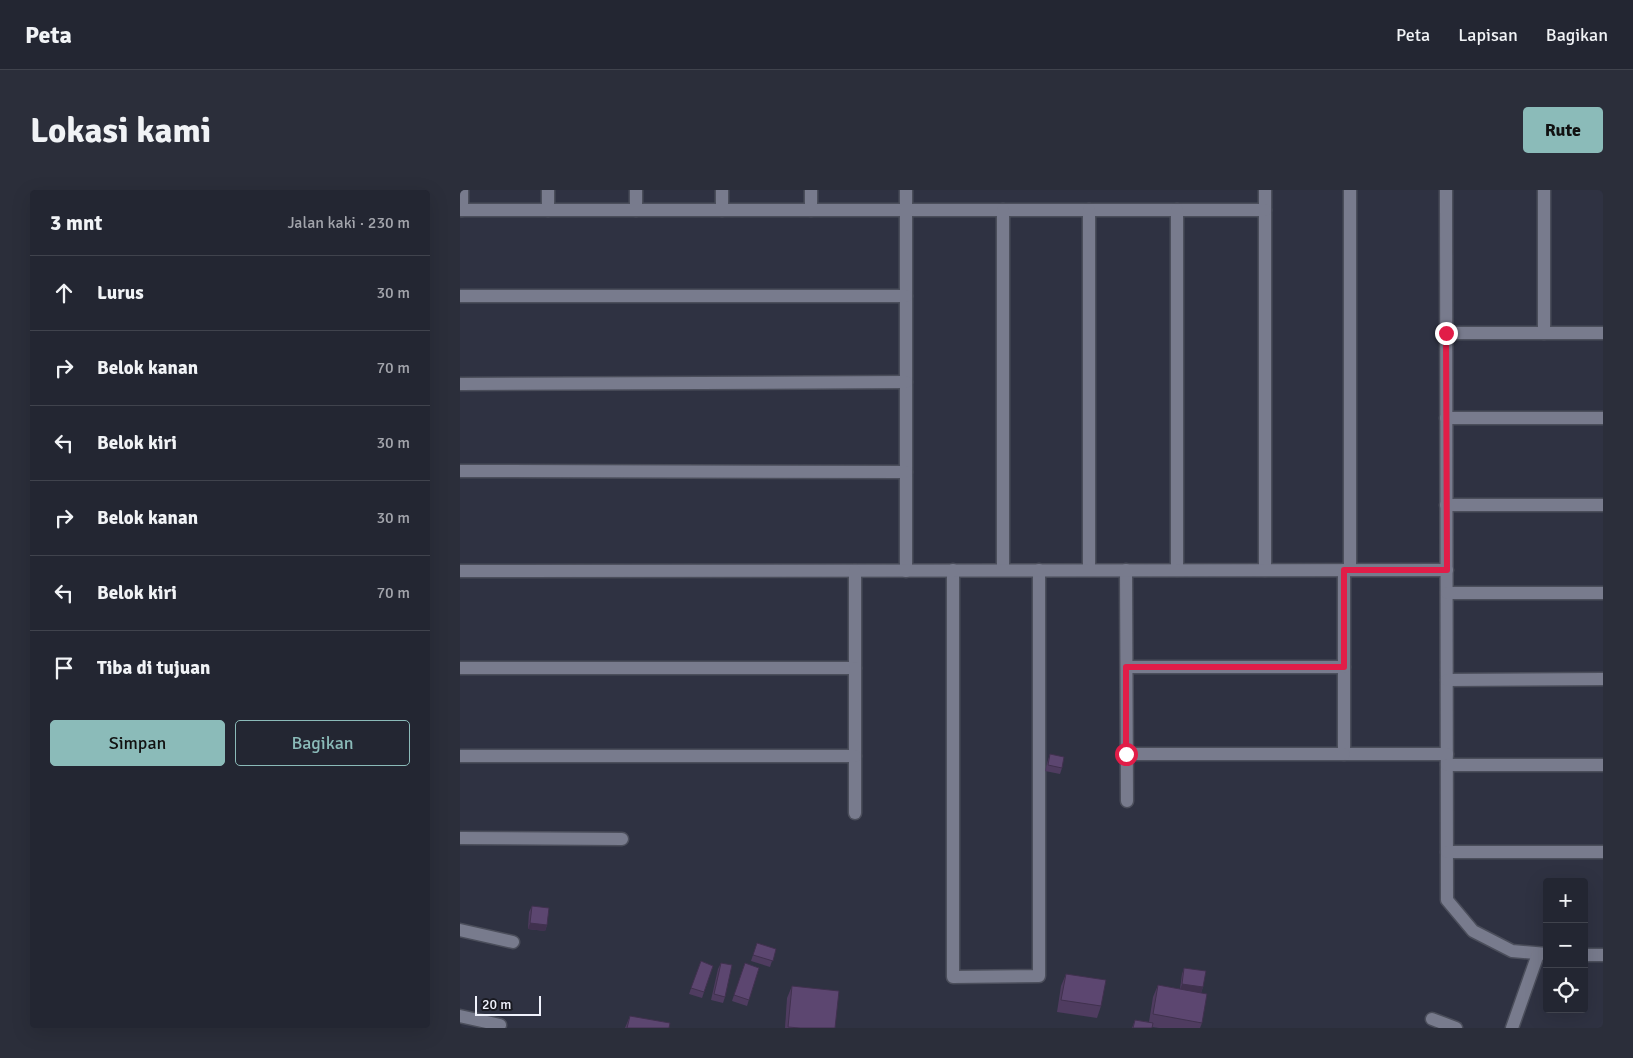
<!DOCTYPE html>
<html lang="id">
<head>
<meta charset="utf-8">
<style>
	:root { --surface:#232632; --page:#2b2e3a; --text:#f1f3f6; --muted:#a3a5ac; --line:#40434d; --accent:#8bbbb9 }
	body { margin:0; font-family:Signika,sans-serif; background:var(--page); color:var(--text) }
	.controls { position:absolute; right:15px; bottom:15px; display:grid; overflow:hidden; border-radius:5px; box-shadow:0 5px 20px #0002 }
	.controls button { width:45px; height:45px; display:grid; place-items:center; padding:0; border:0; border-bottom:1px solid var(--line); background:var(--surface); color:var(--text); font:25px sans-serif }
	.scale { position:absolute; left:15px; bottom:12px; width:66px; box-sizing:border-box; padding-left:5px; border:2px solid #f0f2fc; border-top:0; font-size:14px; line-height:18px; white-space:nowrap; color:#f0f2fc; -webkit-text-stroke:4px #191a21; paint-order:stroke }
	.stop { position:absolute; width:15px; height:15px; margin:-11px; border:4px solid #e11d48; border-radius:50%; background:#fff }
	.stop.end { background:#e11d48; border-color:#fff; box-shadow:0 1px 5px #0008 }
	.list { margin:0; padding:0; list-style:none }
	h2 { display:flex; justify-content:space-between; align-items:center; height:65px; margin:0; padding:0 20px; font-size:21px }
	h2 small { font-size:16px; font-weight:400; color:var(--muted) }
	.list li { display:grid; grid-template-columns:32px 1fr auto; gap:15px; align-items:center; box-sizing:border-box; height:75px; padding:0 20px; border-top:1px solid var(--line) }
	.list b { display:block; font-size:19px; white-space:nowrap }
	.list em { font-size:16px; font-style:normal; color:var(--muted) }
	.actions { display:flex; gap:10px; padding:15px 20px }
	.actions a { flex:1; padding:11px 0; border:1px solid var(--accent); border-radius:5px; text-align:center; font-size:18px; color:var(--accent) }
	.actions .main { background:var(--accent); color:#111 }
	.icon { flex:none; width:28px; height:28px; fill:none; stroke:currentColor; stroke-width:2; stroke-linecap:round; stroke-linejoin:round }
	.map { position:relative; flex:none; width:1143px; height:838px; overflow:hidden; border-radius:5px }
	header { display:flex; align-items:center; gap:30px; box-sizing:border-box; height:70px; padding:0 25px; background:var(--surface); border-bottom:1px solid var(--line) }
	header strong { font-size:24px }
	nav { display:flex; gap:28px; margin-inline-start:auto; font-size:18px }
	.intro { display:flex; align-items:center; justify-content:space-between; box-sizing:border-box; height:120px; padding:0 30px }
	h1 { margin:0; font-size:35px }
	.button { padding:12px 22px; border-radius:5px; background:var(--accent); color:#111; font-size:18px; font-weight:700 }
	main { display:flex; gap:30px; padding:0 30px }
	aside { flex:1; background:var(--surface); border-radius:5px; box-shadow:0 5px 20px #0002 }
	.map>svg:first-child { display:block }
</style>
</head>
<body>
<header>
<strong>Peta</strong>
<nav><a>Peta</a><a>Lapisan</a><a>Bagikan</a></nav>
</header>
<div class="intro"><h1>Lokasi kami</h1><a class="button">Rute</a></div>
<main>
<aside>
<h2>3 mnt<small>Jalan kaki · 230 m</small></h2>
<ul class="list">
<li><svg class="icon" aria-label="ahead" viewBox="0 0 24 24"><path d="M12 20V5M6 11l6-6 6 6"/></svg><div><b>Lurus</b></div><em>30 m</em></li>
<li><svg class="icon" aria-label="right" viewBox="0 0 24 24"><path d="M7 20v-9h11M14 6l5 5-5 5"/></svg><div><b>Belok kanan</b></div><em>70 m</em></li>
<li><svg class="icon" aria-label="left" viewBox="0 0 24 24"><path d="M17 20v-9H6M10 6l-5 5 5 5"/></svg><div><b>Belok kiri</b></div><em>30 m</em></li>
<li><svg class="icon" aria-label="right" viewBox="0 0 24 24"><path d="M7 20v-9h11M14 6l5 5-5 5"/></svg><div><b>Belok kanan</b></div><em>30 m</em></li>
<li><svg class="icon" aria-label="left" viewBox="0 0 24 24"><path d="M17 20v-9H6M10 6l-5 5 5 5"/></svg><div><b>Belok kiri</b></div><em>70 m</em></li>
<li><svg class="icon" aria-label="arrive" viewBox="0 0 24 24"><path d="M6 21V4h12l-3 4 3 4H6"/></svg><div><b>Tiba di tujuan</b></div></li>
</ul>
<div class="actions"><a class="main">Simpan</a><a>Bagikan</a></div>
</aside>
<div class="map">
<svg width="1143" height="838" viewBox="0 0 1143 838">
	<rect width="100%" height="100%" fill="#2f3242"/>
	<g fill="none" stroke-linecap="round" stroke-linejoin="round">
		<defs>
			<g id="street">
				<path d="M2,0V20"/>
				<path d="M88,0V20"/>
				<path d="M176,0V20"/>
				<path d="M262,0V20"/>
				<path d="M351,0V20"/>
				<path d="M446,0V381"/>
				<path d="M805,0V380"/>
				<path d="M890,0V380"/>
				<path d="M986,0L987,710L1013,741L1052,761L1087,764"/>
				<path d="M1084,0V143"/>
				<path d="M0,20H805"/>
				<path d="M543,20V380"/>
				<path d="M629,20V380"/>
				<path d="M717,20V380"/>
				<path d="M0,106H446"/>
				<path d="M986,143H1143"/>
				<path d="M0,194L446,192"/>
				<path d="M986,228H1143"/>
				<path d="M0,281L446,282"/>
				<path d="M986,315H1143"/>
				<path d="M493,380V787L579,786V380"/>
				<path d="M666,380L667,611"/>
				<path d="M884,380V564H987"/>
				<path d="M0,381L987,380"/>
				<path d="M987,403H1143"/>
				<path d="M667,477H884"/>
				<path d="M0,478H395V381"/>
				<path d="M395,478V623"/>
				<path d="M987,490L1143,489"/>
				<path d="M667,564H884"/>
				<path d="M0,566H395"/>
				<path d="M987,575H1143"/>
				<path d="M0,648L162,649"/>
				<path d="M987,662H1143"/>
				<path d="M0,740L53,752"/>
				<path d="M1124,765H1143"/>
				<path d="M0,826L40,835"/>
				<path d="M972,829L996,838"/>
				<path d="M1052,838L1078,764"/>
			</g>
		</defs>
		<use href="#street" stroke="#4b4e5b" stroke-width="15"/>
		<use href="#street" stroke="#787b8d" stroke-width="12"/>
	</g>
	<g fill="#4f3c60">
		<path d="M590,564L602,578L600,584L585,581L588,570Z"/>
		<path d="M72,716L87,735L85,741L68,739L69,722Z"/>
		<path d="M297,753L316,759L310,777L291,771Z"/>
		<path d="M241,771L253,776L242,808L229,804Z"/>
		<path d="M261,773L265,807L263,813L251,810L258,779Z"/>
		<path d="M285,773L299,778L287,816L272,811Z"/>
		<path d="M724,778L743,797L741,803L742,833L740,838H699L692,837V838H672L675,830L689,832L693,807L698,795L720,799L722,784Z"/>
		<path d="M606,784L641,816L637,828L597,822L601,796Z"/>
		<path d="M332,796L375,838H325L327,808Z"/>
		<path d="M170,826L209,838H165Z"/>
	</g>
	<g fill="#40314e">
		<path d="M70,733L87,735L85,741L68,739Z"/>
		<path d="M722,794L743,797L741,803L720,800Z"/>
	</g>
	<g fill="#5c4670" stroke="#40314e">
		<path d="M590,564L604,567L602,578L588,575Z"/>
		<path d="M72,716L89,718L87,735L70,733Z"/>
		<path d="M297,753L316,759L313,771L293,765Z"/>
		<path d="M241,771L253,776L244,802L231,798Z"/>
		<path d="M261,773L272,775L265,807L254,804Z"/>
		<path d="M285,773L299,778L289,810L274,805Z"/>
		<path d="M724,778L746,781L743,797L722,794Z"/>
		<path d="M606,784L646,790L641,816L601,810Z"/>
		<path d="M698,795L747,804L742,833L693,824Z"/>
		<path d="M332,796L379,801L375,838H340L328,837Z"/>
		<path d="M170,826L210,833L209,838H167Z"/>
		<path d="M675,830L693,833L692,838H673Z"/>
	</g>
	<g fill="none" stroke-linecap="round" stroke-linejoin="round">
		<path stroke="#e11d48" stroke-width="6" d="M666,564V477H884V380H987L986,143"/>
	</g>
</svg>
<div class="controls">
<button>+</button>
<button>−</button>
<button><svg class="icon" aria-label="locate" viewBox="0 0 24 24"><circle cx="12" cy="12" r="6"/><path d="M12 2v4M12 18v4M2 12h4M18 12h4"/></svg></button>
</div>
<div class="scale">20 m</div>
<div class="stop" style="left:666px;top:564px"></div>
<div class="stop end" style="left:986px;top:143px"></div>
</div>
</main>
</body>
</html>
